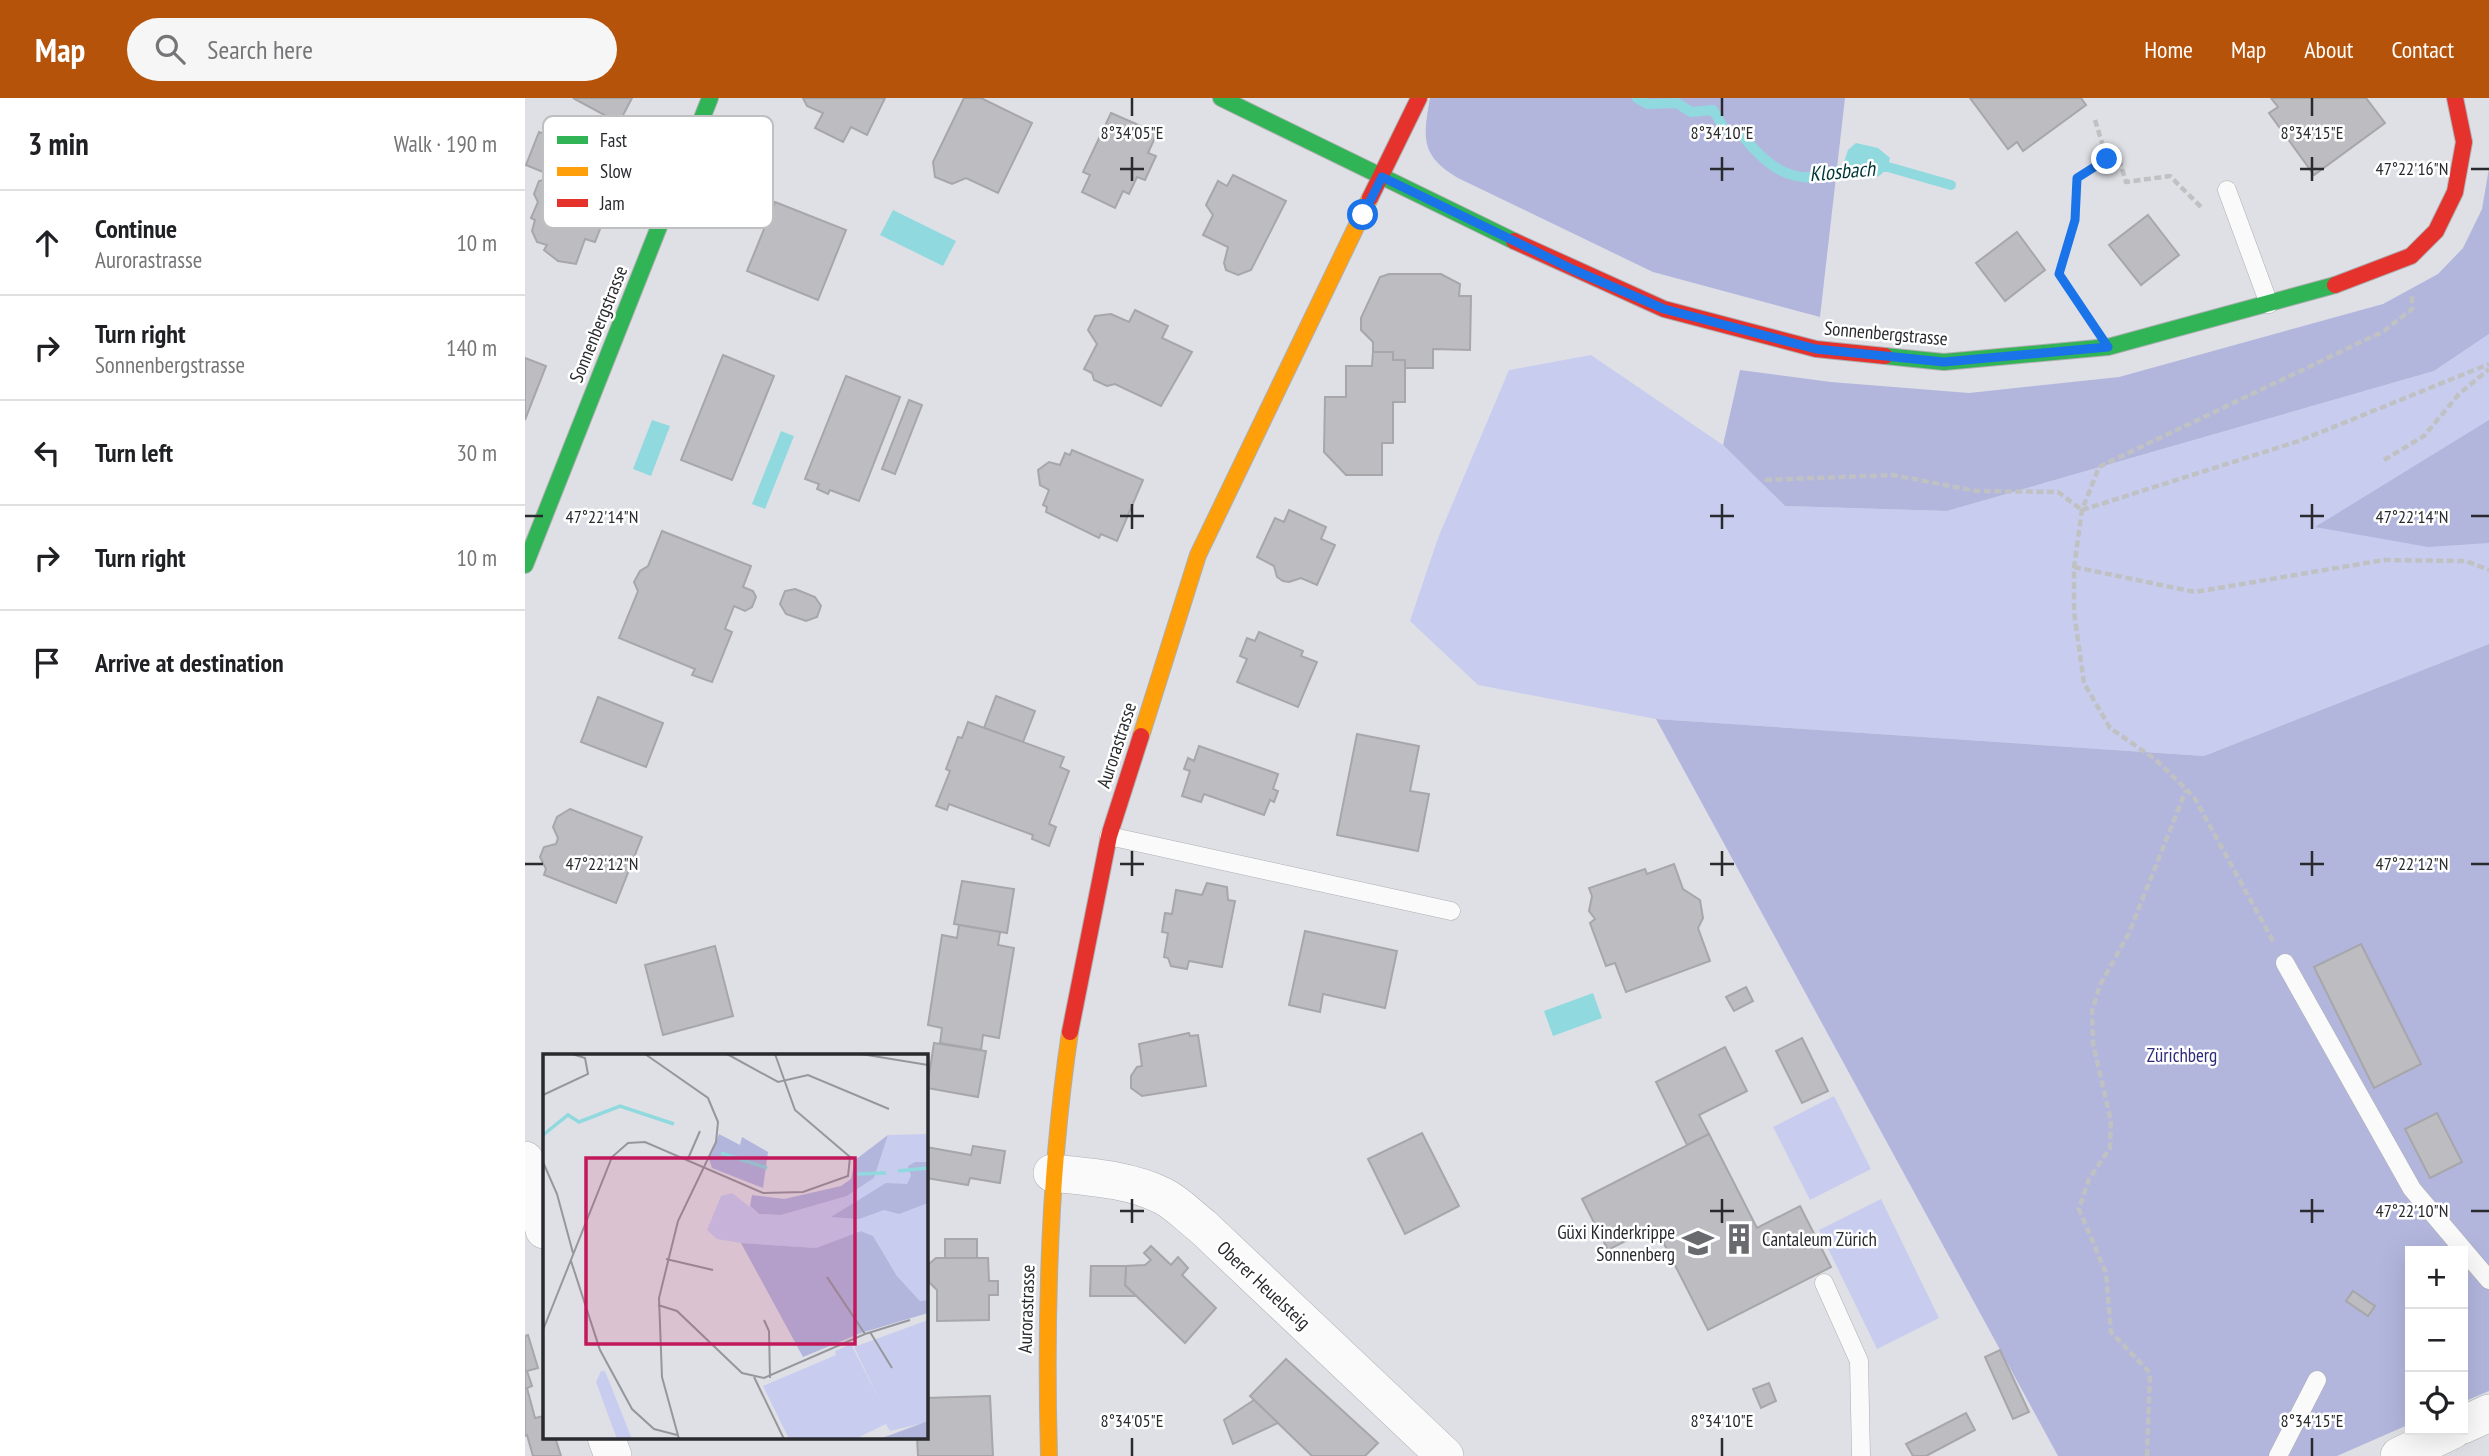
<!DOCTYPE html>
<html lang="en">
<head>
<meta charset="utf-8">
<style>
	:root { --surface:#fff; --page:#f6f6f6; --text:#202124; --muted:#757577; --line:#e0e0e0; --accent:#b45309 }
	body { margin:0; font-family:"PT Sans Narrow",sans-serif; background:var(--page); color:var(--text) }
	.controls { position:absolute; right:21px; bottom:21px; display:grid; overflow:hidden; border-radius:0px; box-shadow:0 7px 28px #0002 }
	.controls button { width:63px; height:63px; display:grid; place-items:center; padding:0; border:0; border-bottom:2px solid var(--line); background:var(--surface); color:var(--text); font:35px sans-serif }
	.stop { position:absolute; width:21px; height:21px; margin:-16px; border:5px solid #1a73e8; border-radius:50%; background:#fff }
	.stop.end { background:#1a73e8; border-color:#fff; box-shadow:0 2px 7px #0008 }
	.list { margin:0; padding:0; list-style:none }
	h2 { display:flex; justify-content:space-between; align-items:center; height:91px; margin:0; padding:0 28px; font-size:30px }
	h2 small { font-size:23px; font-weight:400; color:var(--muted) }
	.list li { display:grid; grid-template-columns:46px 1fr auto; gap:21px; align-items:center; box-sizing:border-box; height:105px; padding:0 28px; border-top:2px solid var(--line) }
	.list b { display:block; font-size:26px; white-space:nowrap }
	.list p { margin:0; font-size:23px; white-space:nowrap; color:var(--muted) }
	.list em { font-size:23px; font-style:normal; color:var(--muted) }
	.icon { flex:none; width:38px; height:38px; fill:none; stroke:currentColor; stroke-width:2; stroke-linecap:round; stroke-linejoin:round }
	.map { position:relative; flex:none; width:1964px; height:1358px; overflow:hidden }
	header { display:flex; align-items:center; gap:42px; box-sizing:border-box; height:98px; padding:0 35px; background:var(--accent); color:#fff }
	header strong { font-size:33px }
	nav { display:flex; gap:38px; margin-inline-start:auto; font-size:24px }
	.search { width:490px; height:63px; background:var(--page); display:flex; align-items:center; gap:18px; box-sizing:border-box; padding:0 24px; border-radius:38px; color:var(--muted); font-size:26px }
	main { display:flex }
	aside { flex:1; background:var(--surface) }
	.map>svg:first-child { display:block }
</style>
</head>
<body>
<header>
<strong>Map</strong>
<div class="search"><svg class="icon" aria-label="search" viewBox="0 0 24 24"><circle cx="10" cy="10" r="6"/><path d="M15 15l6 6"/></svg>Search here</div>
<nav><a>Home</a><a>Map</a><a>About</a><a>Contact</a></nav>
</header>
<main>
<aside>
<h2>3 min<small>Walk · 190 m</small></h2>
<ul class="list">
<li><svg class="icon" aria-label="ahead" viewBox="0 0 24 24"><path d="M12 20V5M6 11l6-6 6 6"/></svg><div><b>Continue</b><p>Aurorastrasse</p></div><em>10 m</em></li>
<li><svg class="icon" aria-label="right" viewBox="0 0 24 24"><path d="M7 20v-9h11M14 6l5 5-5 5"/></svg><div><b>Turn right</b><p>Sonnenbergstrasse</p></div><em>140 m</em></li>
<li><svg class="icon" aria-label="left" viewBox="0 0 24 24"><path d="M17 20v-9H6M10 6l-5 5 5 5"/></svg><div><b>Turn left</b></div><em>30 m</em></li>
<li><svg class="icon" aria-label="right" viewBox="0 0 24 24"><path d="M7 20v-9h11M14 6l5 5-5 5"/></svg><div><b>Turn right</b></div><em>10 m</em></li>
<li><svg class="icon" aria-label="arrive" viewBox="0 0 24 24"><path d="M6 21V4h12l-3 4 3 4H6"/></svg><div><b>Arrive at destination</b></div></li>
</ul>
</aside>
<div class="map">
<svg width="1964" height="1358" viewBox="0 0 1964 1358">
	<rect width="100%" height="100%" fill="#dfe0e5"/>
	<g fill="#c8cdef">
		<path d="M1964,236V546L1679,658L1131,621L953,587L885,523L913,440L984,272L1066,257L1198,347L1260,408L1422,413L1909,273Z"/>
		<path d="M1309,998L1346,1071L1285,1102L1248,1029Z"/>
		<path d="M1356,1101L1414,1220L1352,1251L1294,1132Z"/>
	</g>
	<g fill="#b2b6dd">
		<path d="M905,0H1320L1295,219L1128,174L933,80C895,58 898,39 905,0Z"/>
		<path d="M1964,70V236L1909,273L1422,413L1260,408L1198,347L1215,272L1306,284L1444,295L1594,279L1858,206L1913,176L1938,150L1957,111Z"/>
		<path d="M1964,322V445L1903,449L1790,429Z"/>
		<path d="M1964,546V1293L1938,1304V1153H1885V1326L1812,1358H1533L1131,621L1679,658Z"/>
	</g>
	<g fill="#90d9df">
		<path d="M1331,45L1353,50L1365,60C1360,87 1333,85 1317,70L1323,52Z"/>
		<path d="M368,112L431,143L418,168L355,137Z"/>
		<path d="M127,322L145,328L126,378L108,371Z"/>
		<path d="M256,333L269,338L240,411L227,406Z"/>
		<path d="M1068,895L1077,920L1028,938L1019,913Z"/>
	</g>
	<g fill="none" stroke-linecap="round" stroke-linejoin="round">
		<g stroke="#90d9df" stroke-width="10">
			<path d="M1112,0L1123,6L1152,5L1166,14L1188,12L1200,32L1214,34C1234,58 1259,86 1295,78C1308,75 1318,70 1331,70"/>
			<path d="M1351,69H1363L1426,87"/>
		</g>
	</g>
	<g fill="#bdbdc1" stroke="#a6a6ab" stroke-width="2">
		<path d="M48,0H107L94,25Z"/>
		<path d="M278,0H360L342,37L326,29L318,44L290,30L298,15L282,8Z"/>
		<path d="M439,0H456L507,25L473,95L441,80L427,86L410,79L408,64Z"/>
		<path d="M1445,0H1556L1561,7L1498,53L1492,44L1483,51Z"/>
		<path d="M1746,0H1841L1860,25L1789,77L1744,15L1753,9Z"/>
		<path d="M586,15L632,35L623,55L631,58L620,82L612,79L604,96L598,93L590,110L557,94L565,77L558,74Z"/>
		<path d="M14,34L43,45L30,79L1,67Z"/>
		<path d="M24,76L47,84L49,79L82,92L80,98L87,100L70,144L60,141L51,166L33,163L19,152L22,147L12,144L7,133L10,122L6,120L13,104L9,96L14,83L22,81Z"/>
		<path d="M708,77L761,103L726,172L713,177L701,172L699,165L703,149L678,137L688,117L681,107L693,83L702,88Z"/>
		<path d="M250,104L321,132L293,202L222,173Z"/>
		<path d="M1623,117L1654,157L1616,187L1584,147Z"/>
		<path d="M1492,134L1520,172L1480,203L1451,165Z"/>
		<path d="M864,176H916L935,186L934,198H946L945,252L908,251V270H880V262H868V254H848V244L836,232V220L855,179Z"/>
		<path d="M610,212L643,228L637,240L667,254L636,308L590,286L582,288L569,282L567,275L559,271L572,246L563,232L570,218L586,216L604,224Z"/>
		<path d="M848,254H868V262H880V304H868V345H857V377H821L799,354L800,299H821V268H847Z"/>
		<path d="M198,257L249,278L207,382L156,362Z"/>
		<path d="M0,260L21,268L0,322Z"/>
		<path d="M321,278L375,299L334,403L305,392L303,396L292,391L294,386L280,381Z"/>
		<path d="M384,302L397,307L370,376L357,371Z"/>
		<path d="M547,352L618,382L592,443L576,436L574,440L521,414L522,409L518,407L524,392L515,387L513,372L524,364L535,367L540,355L545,357Z"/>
		<path d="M764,412L801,429L796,441L810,447L792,487L776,480L764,484L758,483L752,479L749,468L732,459L750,420L759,424Z"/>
		<path d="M137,433L226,468L218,489L228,493L231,499L227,509L220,513L209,508L200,531L207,534L187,584L167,577L170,571L94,540L113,493L109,484L115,473L123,468Z"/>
		<path d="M270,491L290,499L296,508L292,519L281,523L261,516L255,506L260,493Z"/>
		<path d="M734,534L778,553L776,558L792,564L773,609L712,584L722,561L715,558L722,540L730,543Z"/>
		<path d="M471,598L510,613L498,644L459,630Z"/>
		<path d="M73,599L138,625L121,669L56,644Z"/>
		<path d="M443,624L539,659L535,669L544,673L524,726L531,729L524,748L507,741L508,737L424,706L422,712L411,708L425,673L421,671L433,639L437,640Z"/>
		<path d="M832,636L894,648L885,693L904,696L893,753L812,737Z"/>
		<path d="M674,648L753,676L748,691L753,693L749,704L745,702L739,717L679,696L676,704L657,698L665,673L659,671L663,660L669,663Z"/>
		<path d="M45,711L117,739L91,805L19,777L21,771L15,759L19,749L31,746L33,740L28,729L32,719Z"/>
		<path d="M1149,766L1158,791L1175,802L1178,820L1173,830L1185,863L1101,894L1090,865L1081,868L1065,825L1070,821L1064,813L1067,798L1064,790L1120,771L1122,776Z"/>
		<path d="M437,783L489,791L482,835L429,826Z"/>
		<path d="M682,785L702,789L703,802L710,803L697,869L664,863L662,871L646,868L643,860L639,859L643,835L637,834L640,815L647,816L651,792L677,797Z"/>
		<path d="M434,827L475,834L473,847L489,850L474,940L458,937L456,952L415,945L417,930L403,927L417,837L432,840Z"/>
		<path d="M780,833L872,853L860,910L798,896L795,914L764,907Z"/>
		<path d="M1836,846L1896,966L1849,990L1789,869Z"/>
		<path d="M190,848L208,918L138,937L120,867Z"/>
		<path d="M1221,889L1228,903L1209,913L1201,899Z"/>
		<path d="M664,935L665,938L673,937L681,988L617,998L606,990V978L612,969L617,968L614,946Z"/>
		<path d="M1277,940L1303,993L1277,1005L1251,953Z"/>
		<path d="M409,945L461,953L453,999L402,990Z"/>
		<path d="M1200,949L1222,993L1174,1017L1184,1036L1162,1047L1131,984Z"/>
		<path d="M1912,1015L1937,1064L1905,1080L1880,1031Z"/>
		<path d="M897,1035L934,1108L880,1136L843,1061Z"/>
		<path d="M1184,1036L1232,1130L1275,1108L1306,1169L1183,1232L1130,1128L1083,1152L1057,1101Z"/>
		<path d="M448,1048L480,1053L475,1085L445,1080L443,1087L401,1080V1049L446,1057Z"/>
		<rect x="420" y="1141" width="32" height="19"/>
		<path d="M626,1148L646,1167L653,1159L663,1170L657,1177L691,1210L660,1245L600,1187L601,1168L620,1167L626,1162L619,1155Z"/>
		<path d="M411,1160H463L464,1183H473V1197H464V1222L412,1223V1192L404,1184V1166Z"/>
		<path d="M566,1168H601L600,1187L611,1198H565Z"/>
		<path d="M1828,1193L1850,1208L1843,1218L1821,1203Z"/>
		<path d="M3,1237L13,1270L2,1273L7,1288L2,1290L10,1320L19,1318V1339H30L36,1358H8L2,1337L0,1338V1238Z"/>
		<path d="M1475,1252L1504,1314L1488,1321L1460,1259Z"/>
		<path d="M761,1261L853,1345L840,1358H787L725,1298Z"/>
		<path d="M1244,1285L1251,1303L1236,1310L1228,1291Z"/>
		<path d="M465,1298L468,1358H393L392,1339H401V1300Z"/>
		<path d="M729,1302L753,1325L708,1346L699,1322Z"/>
		<path d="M1441,1315L1450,1332L1401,1358H1388L1381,1346Z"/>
	</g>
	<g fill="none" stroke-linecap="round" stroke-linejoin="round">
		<defs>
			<g id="lane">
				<path d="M1702,92L1744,206"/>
				<path d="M584,738L926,813"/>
				<path d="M1760,865L1887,1091L1964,1182"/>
				<path d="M1299,1185L1334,1263L1336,1358"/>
				<path d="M1753,1358L1792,1282"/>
			</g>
			<g id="street">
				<path d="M0,1062L19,1132"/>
				<path d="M527,1075C564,1079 604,1081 638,1098C652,1105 665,1119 677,1128L920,1358"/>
				<path d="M1938,1327L1964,1315"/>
				<path d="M81,1339L88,1358"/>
				<path d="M1874,1358L1928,1332"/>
			</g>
			<g id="fast">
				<path d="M696,0L989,143"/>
				<path d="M1360,258L1419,264L1583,249L1810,187"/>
				<path d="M0,467L185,0"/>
			</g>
			<g id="slow">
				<path d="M616,638L673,457L845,100"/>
				<path d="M524,1358C520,1217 524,1074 545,934"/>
			</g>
			<g id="jam">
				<path d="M845,100L894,0"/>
				<path d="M989,143L1139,211L1291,251L1360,258"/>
				<path d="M1810,187L1886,158L1911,133L1930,94L1939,44L1930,0"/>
				<path d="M545,934L584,738L616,638"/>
			</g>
		</defs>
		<use href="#lane" stroke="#aeafb3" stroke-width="19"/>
		<use href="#street" stroke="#aeafb3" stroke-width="38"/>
		<use href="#fast" stroke="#aeafb3" stroke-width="18"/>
		<use href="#slow" stroke="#aeafb3" stroke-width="18"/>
		<use href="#jam" stroke="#aeafb3" stroke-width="18"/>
		<g stroke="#c0c1c3" stroke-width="4.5" stroke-dasharray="7 3.5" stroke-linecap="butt">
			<path d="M1570,22L1582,61"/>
			<path d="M1560,214L1534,176L1550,122L1552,80L1592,54L1601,84L1645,78L1677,110"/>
			<path d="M1859,362L1899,338L1934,296L1964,271"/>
			<path d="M1240,382L1368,377L1451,393L1533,394L1557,412"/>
			<path d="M1557,412L1774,343L1964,266"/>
			<path d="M1549,469L1670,494L1859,462L1941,463L1964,472"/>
			<path d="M1748,843L1669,699L1630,661L1585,630L1559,585L1549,514V469L1557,412L1574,369L1859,233L1887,211V197"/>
			<path d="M1622,1358L1625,1275L1586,1234L1581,1175L1554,1111L1564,1081L1585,1050L1586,1023L1568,946L1567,913L1575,887L1604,835L1661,692"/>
		</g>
		<use href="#lane" stroke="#fafafb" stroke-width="18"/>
		<use href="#street" stroke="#fafafb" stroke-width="37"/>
		<use href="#fast" stroke="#30b455" stroke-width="16"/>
		<use href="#slow" stroke="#ff9f0a" stroke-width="16"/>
		<use href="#jam" stroke="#e5322d" stroke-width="16"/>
	</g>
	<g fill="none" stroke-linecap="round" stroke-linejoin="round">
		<path stroke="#1a73e8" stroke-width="9" d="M838,117L857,79L1049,172L1139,211L1291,251L1419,264L1583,249L1534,176L1550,122L1552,80L1582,61"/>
	</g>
	<path fill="none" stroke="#292a2e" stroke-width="2.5" d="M607,0V18M1197,0V18M1787,0V18M607,59V83M1197,59V83M1787,59V83M595,71H619M1185,71H1209M1775,71H1799M1946,71H1964M607,406V431M1197,406V431M1787,406V431M0,418H18M595,418H619M1185,418H1209M1775,418H1799M1946,418H1964M607,753V778M1197,753V778M1787,753V778M0,766H18M595,766H619M1185,766H1209M1775,766H1799M1946,766H1964M607,1101V1125M1197,1101V1125M1787,1101V1125M595,1113H619M1185,1113H1209M1775,1113H1799M1946,1113H1964M607,1340V1358M1197,1340V1358M1787,1340V1358"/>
	<defs>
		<symbol id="building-bare" viewBox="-9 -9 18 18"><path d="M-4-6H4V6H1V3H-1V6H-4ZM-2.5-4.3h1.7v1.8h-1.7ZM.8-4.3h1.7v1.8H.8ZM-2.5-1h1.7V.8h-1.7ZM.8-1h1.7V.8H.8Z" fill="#696a6e" stroke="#fff" stroke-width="2.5" paint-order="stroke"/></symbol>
		<symbol id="school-bare" viewBox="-9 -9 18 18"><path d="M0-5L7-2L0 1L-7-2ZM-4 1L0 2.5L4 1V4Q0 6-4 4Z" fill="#696a6e" stroke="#fff" stroke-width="2.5" paint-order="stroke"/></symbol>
	</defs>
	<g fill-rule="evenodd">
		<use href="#building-bare" x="1192" y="1119" width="44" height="44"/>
		<use href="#school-bare" x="1151" y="1123" width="44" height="44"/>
	</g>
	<g text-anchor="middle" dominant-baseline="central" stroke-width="5" stroke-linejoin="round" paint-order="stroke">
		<g font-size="19" fill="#292a2e" stroke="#fff">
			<text transform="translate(73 226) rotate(-68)">Sonnenbergstrasse</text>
			<text transform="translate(1361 235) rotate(5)">Sonnenbergstrasse</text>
			<text transform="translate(591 647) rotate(-72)">Aurorastrasse</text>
			<text transform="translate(739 1187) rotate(43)">Oberer Heuelsteig</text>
			<text transform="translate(501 1211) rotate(-88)">Aurorastrasse</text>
		</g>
		<g font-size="19" fill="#2e2c79" stroke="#fff">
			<text x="1657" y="957">Zürichberg</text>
		</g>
		<g font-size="19" fill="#292a2e" stroke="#fff" text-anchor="end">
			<text x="1150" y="1134">Güxi Kinderkrippe<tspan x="1150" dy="22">Sonnenberg</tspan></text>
			<text x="1237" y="1141" text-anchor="start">Cantaleum Zürich</text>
		</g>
		<g font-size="21" font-style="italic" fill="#013638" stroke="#fff">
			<text transform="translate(1317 73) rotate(-5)">Klosbach</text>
		</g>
	</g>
	<g transform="translate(18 956)">
		<rect width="385" height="385" fill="#dfe0e5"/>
		<path d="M385,80V246L377,247L354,222L330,182L318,177L273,194L198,189L174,185L164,176L178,142L189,139L216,160L238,161L304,142L331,124L345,81ZM385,266V368L347,377L343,370L312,385H246L220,332L293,301L292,297L308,290L337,347L311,293ZM58,317H62L89,385H74L53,328Z" fill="#c8cdef"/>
		<path d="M176,80L197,91L199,83L225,98L220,134L169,114L166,105ZM345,81L331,124L304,142L238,161L216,160L207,152L209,141L241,145L298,132L308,125L312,106ZM372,108H385V149L356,160L341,156L316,165L288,163L343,129L364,130L368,122L365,112ZM318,177L330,182L354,222L377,247L385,246V259L318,279L260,303L198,189L273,194ZM385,367V385H336L350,380Z" fill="#b2b6dd"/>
		<path fill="none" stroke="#90d9df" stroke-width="3.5" d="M0,81L25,61L36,68L77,52L131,70M178,99L224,114M355,117L385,114M314,120L343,119"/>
		<path fill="none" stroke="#96979c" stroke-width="2" d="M102,0L165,44L175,68L173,88L135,167L116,244L119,323L136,385M184,0L235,28L265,21L346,55M318,0L385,11M0,41L45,20L42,4L29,0M144,107L157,77M0,108L14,140L30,199M123,205L170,216M28,207L57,296L89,355L111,375L134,381M284,223L322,280M115,251L134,257L199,319L221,324L322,280L367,266M221,266L226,277L227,324M0,276L69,103L85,89L102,88L220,139L260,138L305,122L307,103L252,56L232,0M327,278L349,314M211,323L241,385"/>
		<path fill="#c2185b" fill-opacity="0.15" stroke="#c2185b" stroke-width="3.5" d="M43,104H312V290H43Z"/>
		<rect width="385" height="385" fill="none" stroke="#292a2e" stroke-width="3.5"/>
	</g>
	<rect x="18" y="18" width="230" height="112" rx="10" fill="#fff" stroke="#bfbfc0" stroke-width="2"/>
	<rect x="32" y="38" width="31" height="8" fill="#30b455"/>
	<rect x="32" y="69" width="31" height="9" fill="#ff9f0a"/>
	<rect x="32" y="101" width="31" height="8" fill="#e5322d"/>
	<g font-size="19" fill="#292a2e">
		<text x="75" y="49">Fast</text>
		<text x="75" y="80">Slow</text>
		<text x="75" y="112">Jam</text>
	</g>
	<g font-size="18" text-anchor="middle" fill="#292a2e" stroke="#fff" stroke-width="5" stroke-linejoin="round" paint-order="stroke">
		<text x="607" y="41">8°34'05"E</text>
		<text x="1197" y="41">8°34'10"E</text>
		<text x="1787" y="41">8°34'15"E</text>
		<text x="1887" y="77">47°22'16"N</text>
		<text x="77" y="425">47°22'14"N</text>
		<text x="1887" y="425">47°22'14"N</text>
		<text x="77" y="772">47°22'12"N</text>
		<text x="1887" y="772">47°22'12"N</text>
		<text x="1887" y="1119">47°22'10"N</text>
		<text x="607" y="1329">8°34'05"E</text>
		<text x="1197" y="1329">8°34'10"E</text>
		<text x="1787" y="1329">8°34'15"E</text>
	</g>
</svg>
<div class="controls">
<button>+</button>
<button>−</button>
<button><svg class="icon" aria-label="locate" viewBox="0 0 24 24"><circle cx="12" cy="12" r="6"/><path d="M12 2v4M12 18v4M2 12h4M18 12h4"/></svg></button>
</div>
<div class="stop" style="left:838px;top:117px"></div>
<div class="stop end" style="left:1582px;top:61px"></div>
</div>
</main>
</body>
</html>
